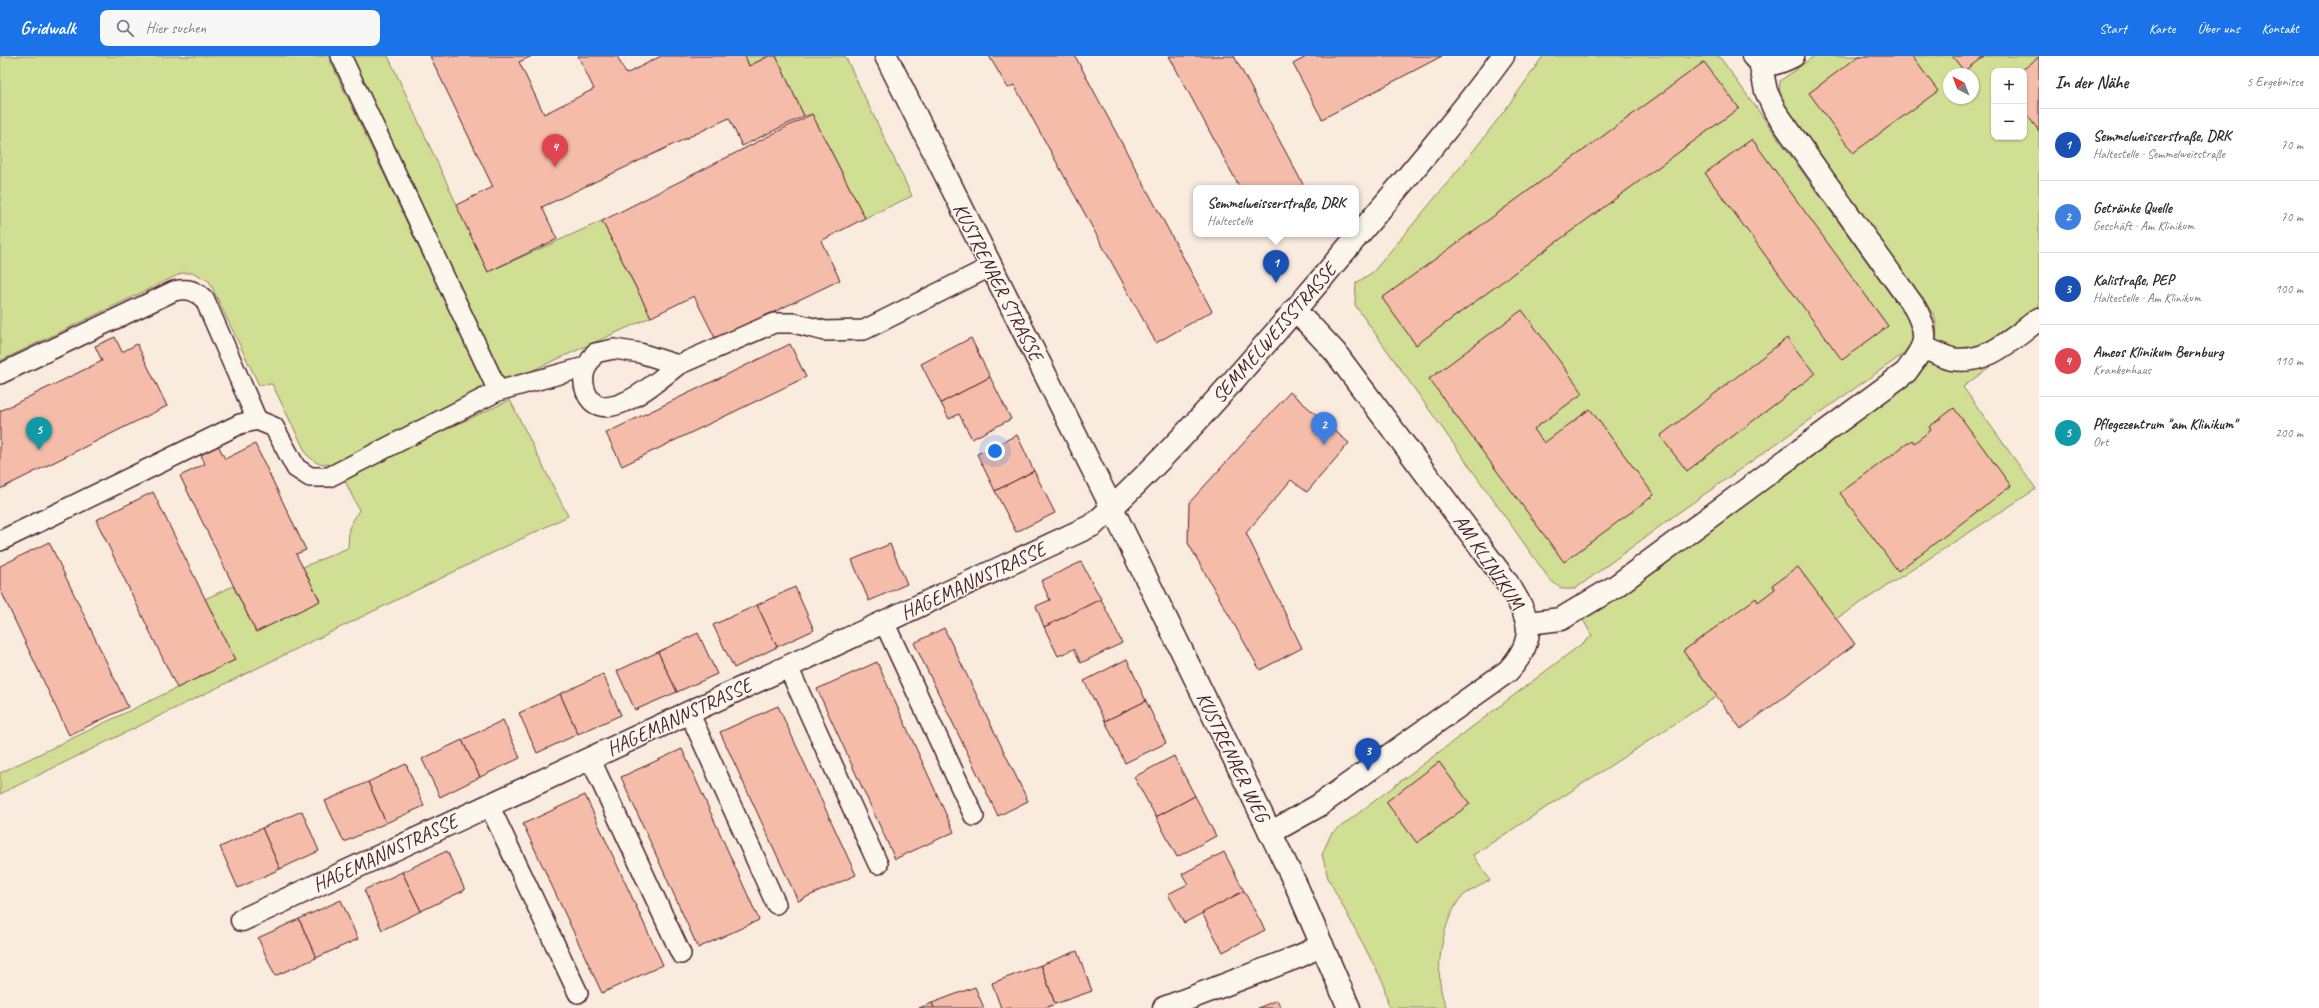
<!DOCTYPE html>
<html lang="de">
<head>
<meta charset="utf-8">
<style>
	:root { --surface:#fff; --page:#f7f7f7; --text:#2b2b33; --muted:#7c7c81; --line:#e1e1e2; --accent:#1a73e8 }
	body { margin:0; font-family:Caveat,sans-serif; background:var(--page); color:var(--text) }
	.controls { position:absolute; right:12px; top:12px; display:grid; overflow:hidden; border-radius:8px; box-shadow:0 1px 3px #0004 }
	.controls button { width:36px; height:36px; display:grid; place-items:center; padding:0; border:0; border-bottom:1px solid var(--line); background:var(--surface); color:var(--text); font:20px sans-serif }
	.compass { position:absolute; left:1943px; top:12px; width:36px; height:36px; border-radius:50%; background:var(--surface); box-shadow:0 1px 3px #0004; rotate:318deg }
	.you { position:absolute; left:995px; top:395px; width:14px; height:14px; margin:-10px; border:3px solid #fff; border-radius:50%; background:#1a73e8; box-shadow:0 0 0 6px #1a73e833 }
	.badge { display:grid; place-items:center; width:26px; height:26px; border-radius:50%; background:var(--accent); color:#fff; font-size:13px; font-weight:700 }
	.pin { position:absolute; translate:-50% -33px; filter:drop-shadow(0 1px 2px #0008) }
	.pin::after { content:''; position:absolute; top:21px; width:14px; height:12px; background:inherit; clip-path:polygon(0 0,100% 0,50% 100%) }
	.popup { position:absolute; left:1193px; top:129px; width:166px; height:52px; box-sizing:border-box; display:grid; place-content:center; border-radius:8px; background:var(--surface); filter:drop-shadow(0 1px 3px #0005); font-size:13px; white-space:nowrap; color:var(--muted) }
	.popup b { font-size:15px; color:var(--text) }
	.popup::after { content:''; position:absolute; left:50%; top:100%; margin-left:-8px; border:8px solid transparent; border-top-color:var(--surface) }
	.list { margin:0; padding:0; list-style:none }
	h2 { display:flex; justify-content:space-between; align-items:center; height:52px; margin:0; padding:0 16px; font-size:17px }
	h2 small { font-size:13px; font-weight:400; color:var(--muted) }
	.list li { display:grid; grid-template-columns:26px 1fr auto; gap:12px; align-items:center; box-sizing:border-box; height:72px; padding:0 16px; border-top:1px solid var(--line) }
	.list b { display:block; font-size:15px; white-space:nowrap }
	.list p { margin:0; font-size:13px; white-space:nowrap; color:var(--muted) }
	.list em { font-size:13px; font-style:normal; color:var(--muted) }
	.icon { flex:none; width:22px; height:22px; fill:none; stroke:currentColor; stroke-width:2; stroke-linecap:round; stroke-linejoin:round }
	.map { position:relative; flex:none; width:2039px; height:952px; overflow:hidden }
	header { display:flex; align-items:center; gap:24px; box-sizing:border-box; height:56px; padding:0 20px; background:var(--accent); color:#fff }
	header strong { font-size:19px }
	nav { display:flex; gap:22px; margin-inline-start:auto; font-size:14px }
	.search { width:280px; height:36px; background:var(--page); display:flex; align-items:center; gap:10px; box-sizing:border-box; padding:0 14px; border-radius:8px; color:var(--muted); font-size:15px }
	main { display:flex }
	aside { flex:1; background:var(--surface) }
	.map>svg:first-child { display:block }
</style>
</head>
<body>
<header>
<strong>Gridwalk</strong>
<div class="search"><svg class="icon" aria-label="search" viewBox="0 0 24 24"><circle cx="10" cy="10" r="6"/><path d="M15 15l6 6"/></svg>Hier suchen</div>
<nav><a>Start</a><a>Karte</a><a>Über uns</a><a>Kontakt</a></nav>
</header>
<main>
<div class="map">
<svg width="2039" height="952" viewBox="0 0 2039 952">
	<rect width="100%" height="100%" fill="#faebdf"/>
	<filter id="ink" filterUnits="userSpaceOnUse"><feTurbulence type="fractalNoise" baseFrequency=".025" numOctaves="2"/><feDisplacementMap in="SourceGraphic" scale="8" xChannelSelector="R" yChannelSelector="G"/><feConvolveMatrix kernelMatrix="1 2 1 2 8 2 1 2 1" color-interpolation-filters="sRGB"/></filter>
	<g filter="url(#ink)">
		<g fill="#d0df93" stroke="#8d7f5f" fill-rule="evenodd">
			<path d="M0,0H328L485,331L332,409L317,407L307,399L272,328L259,329L209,225L194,217H182L0,305Z"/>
			<path d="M350,0H388L488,216L602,165L651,261L502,328Z"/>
			<path d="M745,0H769L749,10Z"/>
			<path d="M776,0H845L912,140L865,162L812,58L804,60Z"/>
			<path d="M1543,0H1719L1911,267L1913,285L1902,299L1678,457L1575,533H1562L1550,524L1355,249L1356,227L1373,216C1431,146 1493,76 1543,0Z"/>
			<path d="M1814,0H2039V273L1963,331L2036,433L1473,799L1490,824C1481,830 1465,836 1459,844C1441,869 1432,924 1447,952H1389L1383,926L1328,822L1322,798L1331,778L1592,580L1581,560L1926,308C1936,291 1940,279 1934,259L1785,51L1779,37L1780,25ZM1994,15H2024V81H1994ZM1949,18H1973V42H1949Z"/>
			<path d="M510,344L568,460L0,738V717L235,604L205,543L233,530L256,576L319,545L303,511L348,492L349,472L359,454L343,421Z"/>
		</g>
		<g fill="#f5bda9" stroke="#4a1f2b">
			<path d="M430,0H532L519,6L544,58L594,33L578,0H617L626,18L661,0H745L749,10L769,0H776L804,60L742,90L729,62L542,151L557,183L488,216L456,149L493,131Z"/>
			<path d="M989,0H1075L1212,255L1156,287L1014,29L1008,32Z"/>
			<path d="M1169,0H1234L1305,132H1240Z"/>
			<path d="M1308,0H1442L1322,63L1293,8Z"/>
			<path d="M1859,0H1912L1938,35L1853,97L1809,37Z"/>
			<path d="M1952,0H1984L1964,15Z"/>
			<path d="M2039,1V75L2024,55V15H2021Z"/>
			<path d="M1704,6L1739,52L1416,289L1382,242Z"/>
			<path d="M812,58L865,162L821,185L840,224L716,284L694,240L651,261L602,165Z"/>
			<path d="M1752,83L1888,270L1842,304L1705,117Z"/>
			<path d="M1522,254L1583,337L1534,373L1544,387L1590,353L1654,439L1564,506L1429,323Z"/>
			<path d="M115,281L122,296L137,288L167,350L0,433V355L102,305L95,290Z"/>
			<path d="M971,282L990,321L941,347L921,308Z"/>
			<path d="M1787,282L1815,318L1687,415L1660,380Z"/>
			<path d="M790,288L806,321L622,410L606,377Z"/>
			<path d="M990,321L1011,363L972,383L959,358L949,363L941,347Z"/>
			<path d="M1290,336L1349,387L1307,436L1291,424L1246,477L1302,592L1260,614L1188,487L1189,447Z"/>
			<path d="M1954,352L2011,430L1898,515L1840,437L1912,384L1914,387L1931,374L1929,371Z"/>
			<path d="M1017,379L1034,415L995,435L977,398Z"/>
			<path d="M255,388L306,494L296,498L320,545L256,576L180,420L205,408L200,397L218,389L225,403Z"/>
			<path d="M1034,415L1055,457L1016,476L995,435Z"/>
			<path d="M153,436L235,604L177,632L96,464Z"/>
			<path d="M49,486L128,651L69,679L0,533V510Z"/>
			<path d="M890,488L907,528L869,545L852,504Z"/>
			<path d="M1081,506L1101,543L1044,571L1036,550L1050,544L1041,525Z"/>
			<path d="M1798,511L1855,588L1741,673L1683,595L1756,542L1758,546L1775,533L1772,529Z"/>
			<path d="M795,531L814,574L777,591L757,549Z"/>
			<path d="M1101,543L1122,587L1081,607L1074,593L1058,600L1044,571Z"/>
			<path d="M757,549L777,591L734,612L713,569Z"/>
			<path d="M944,572L1028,745L998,760L914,587Z"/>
			<path d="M698,577L717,618L677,636L658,596Z"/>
			<path d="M658,596L677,636L635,654L617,615Z"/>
			<path d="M1127,603L1146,645L1105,665L1084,625Z"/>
			<path d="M877,606L954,776L895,803L817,633Z"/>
			<path d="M603,618L621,659L578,678L560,638Z"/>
			<path d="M560,638L578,678L537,697L519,657Z"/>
			<path d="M1146,645L1166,687L1125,707L1105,665Z"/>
			<path d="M778,650L856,819L798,845L720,676Z"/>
			<path d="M503,664L520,702L480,721L462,684Z"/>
			<path d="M462,684L480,721L440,741L422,703Z"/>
			<path d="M682,693L759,864L698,892L621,721Z"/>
			<path d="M1174,700L1195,740L1156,761L1134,721Z"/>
			<path d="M1439,706L1470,748L1417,787L1386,746Z"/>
			<path d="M406,708L424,750L386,767L368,726Z"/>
			<path d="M368,726L386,767L344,786L325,745Z"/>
			<path d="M585,739L663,909L602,937L523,768Z"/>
			<path d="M1195,740L1216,780L1177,801L1156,761Z"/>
			<path d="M302,755L319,795L280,813L262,772Z"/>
			<path d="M262,772L280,813L238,832L220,791Z"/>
			<path d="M447,795L465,834L421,855L402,816Z"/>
			<path d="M1224,796L1244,835L1184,867L1168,838L1188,828L1182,818Z"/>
			<path d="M402,816L421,855L382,874L364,834Z"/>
			<path d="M1244,835L1265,874L1223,896L1202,857Z"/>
			<path d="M341,844L358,883L316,902L299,863Z"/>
			<path d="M299,863L316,902L275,920L258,882Z"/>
			<path d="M1077,895L1092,935L1055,948L1041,909Z"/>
			<path d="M1041,909L1055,948L1045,952H1001L992,927Z"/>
			<path d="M975,931L984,952H934L932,947Z"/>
			<path d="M1277,944L1281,952H1258Z"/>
			<path d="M932,947L934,952H919Z"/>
		</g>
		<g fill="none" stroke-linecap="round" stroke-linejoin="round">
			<defs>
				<g id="lane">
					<path d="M341,0L498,335"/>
					<path d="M678,309C660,323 602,376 586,336C580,320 586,310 595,297L614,293L640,297L678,309L774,267H794L825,275L864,274L990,211"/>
					<path d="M0,318L174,235C188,232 195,234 205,244L257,364"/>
					<path d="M0,485L240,368L257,364L274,371L296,412L310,421H329L498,335L585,311"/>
					<path d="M884,566L974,760"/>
					<path d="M788,611L878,808"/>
					<path d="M689,656L776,848"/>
					<path d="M590,702L681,898"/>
					<path d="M489,749L578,937"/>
				</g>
				<g id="street">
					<path d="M1753,0C1769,12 1777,8 1793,0"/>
					<path d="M1924,292C1933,295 1943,301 1952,303C1987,309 2013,282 2039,263"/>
					<path d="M1528,567L1561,563L1616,530L1906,316C1925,290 1931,283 1915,252L1775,55L1766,35L1760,6"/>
					<path d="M1270,777L1318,750L1508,615C1540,580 1529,561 1506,525L1335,296L1308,267L1293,255"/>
					<path d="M242,864L1093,469C1177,393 1250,306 1323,221C1384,148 1447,77 1503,0"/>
					<path d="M1164,952L1300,900L1322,889"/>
				</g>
				<path id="secondary" d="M886,0L1112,452L1296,829L1349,952"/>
			</defs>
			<use href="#lane" stroke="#4a1f2b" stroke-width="22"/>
			<use href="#street" stroke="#4a1f2b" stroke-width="25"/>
			<use href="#secondary" stroke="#4a1f2b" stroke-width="25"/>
			<use href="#lane" stroke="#fbf7ec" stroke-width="19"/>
			<use href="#street" stroke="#fbf7ec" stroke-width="22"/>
			<use href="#secondary" stroke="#fbf7ec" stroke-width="22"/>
		</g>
	</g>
	<g text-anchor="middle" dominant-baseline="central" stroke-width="3" stroke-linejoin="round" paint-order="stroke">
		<g font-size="20" fill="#4a1f2b" stroke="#fbf7ec">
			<text transform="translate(998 226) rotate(63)">KUSTRENAER STRASSE</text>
			<text transform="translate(1274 277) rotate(-49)">SEMMELWEISSTRASSE</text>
			<text transform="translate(1489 506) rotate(56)">AM KLINIKUM</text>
			<text transform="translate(973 525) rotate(-25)">HAGEMANNSTRASSE</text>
			<text transform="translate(679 661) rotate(-25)">HAGEMANNSTRASSE</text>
			<text transform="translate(1233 701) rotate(64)">KUSTRENAER WEG</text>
			<text transform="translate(385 797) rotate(-25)">HAGEMANNSTRASSE</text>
		</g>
	</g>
</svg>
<div class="controls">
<button>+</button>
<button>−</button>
</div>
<svg class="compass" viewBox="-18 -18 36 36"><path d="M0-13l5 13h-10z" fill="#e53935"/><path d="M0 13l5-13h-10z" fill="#7c7c81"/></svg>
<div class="you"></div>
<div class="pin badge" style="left:1276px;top:227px;background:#1a4fb4">1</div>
<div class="popup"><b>Semmelweisserstraße, DRK</b>Haltestelle</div>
<div class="pin badge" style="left:1324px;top:389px;background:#3f7fe0">2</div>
<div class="pin badge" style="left:1368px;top:715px;background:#1a4fb4">3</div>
<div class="pin badge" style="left:555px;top:111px;background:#e0444e">4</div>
<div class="pin badge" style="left:39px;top:394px;background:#0f9aa8">5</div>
</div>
<aside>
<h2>In der Nähe<small>5 Ergebnisse</small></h2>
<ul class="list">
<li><span class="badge" style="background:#1a4fb4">1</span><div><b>Semmelweisserstraße, DRK</b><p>Haltestelle · Semmelweisstraße</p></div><em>70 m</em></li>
<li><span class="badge" style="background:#3f7fe0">2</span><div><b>Getränke Quelle</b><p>Geschäft · Am Klinikum</p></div><em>70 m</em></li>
<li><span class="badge" style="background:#1a4fb4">3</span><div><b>Kalistraße, PEP</b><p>Haltestelle · Am Klinikum</p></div><em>100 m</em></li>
<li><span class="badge" style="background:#e0444e">4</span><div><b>Ameos Klinikum Bernburg</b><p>Krankenhaus</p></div><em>110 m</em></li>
<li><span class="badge" style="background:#0f9aa8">5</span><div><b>Pflegezentrum &quot;am Klinikum&quot;</b><p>Ort</p></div><em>200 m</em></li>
</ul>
</aside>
</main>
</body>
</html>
